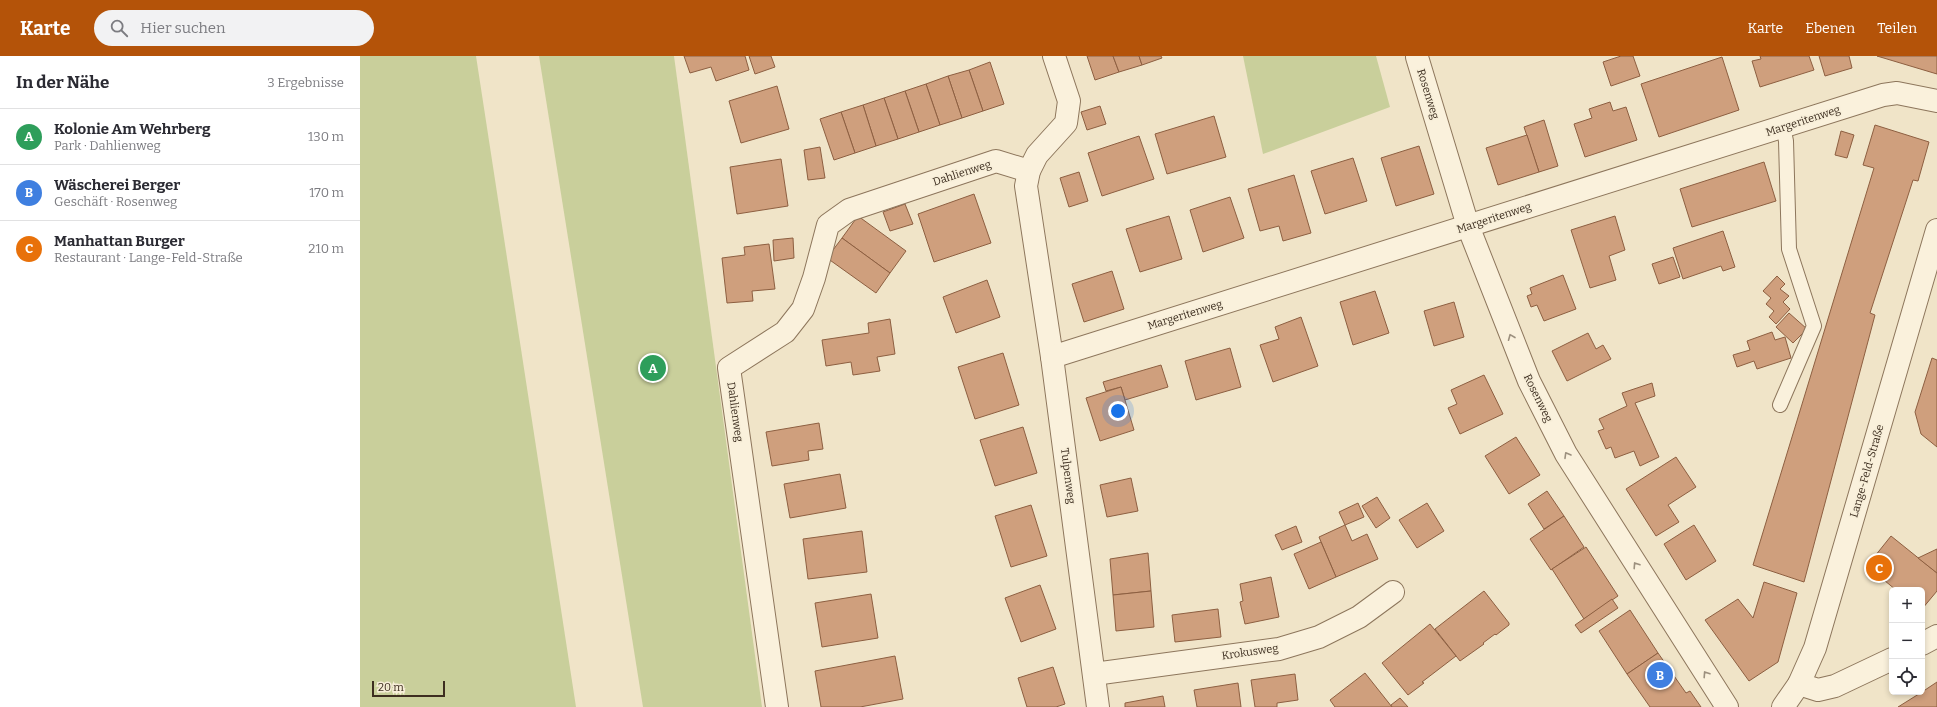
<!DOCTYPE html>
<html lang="de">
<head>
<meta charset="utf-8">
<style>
	:root { --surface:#fff; --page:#f2f2f3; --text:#2b2b33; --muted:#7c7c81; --line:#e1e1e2; --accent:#b45309 }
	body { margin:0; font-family:Bitter,serif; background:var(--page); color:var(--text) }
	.controls { position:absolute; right:12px; bottom:12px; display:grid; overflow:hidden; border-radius:6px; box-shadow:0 2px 6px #0003 }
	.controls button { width:36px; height:36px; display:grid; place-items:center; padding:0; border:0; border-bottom:1px solid var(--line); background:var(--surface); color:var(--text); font:20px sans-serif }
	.scale { position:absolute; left:12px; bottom:10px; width:73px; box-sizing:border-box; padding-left:4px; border:2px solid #3d2e20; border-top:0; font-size:11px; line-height:14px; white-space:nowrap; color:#3d2e20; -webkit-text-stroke:3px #f7eed8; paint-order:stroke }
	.you { position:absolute; left:758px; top:355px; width:14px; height:14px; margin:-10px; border:3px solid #fff; border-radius:50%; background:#1a73e8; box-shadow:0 0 0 6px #1a73e833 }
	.badge { display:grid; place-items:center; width:26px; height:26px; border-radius:50%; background:var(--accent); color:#fff; font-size:13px; font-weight:700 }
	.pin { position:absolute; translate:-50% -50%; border:2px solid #fff; box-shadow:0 1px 4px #0006 }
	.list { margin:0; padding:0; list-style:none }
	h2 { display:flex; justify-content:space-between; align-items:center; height:52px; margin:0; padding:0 16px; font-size:17px }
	h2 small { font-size:13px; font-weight:400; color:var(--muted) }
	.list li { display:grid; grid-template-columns:26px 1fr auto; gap:12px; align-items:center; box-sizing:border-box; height:56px; padding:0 16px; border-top:1px solid var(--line) }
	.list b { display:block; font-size:15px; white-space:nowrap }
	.list p { margin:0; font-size:13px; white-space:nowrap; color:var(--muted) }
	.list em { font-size:13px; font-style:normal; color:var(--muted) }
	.icon { flex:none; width:22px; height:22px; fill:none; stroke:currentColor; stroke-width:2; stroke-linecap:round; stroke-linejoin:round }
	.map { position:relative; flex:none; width:1577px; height:651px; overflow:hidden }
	header { display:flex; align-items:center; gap:24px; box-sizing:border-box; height:56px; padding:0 20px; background:var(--accent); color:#fff }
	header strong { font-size:19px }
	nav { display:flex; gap:22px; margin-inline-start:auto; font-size:14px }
	.search { width:280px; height:36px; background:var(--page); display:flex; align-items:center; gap:10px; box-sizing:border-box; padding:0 14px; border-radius:22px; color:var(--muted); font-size:15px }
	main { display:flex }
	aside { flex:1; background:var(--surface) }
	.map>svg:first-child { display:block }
</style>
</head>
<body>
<header>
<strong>Karte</strong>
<div class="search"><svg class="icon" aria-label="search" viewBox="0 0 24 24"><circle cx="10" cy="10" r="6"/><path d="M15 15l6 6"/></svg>Hier suchen</div>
<nav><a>Karte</a><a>Ebenen</a><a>Teilen</a></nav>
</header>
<main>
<aside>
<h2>In der Nähe<small>3 Ergebnisse</small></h2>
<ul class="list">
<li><span class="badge" style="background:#2e9e5b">A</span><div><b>Kolonie Am Wehrberg</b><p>Park · Dahlienweg</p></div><em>130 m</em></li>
<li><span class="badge" style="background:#3f7fe0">B</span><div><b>Wäscherei Berger</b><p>Geschäft · Rosenweg</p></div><em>170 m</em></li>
<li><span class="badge" style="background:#e8710a">C</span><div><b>Manhattan Burger</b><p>Restaurant · Lange-Feld-Straße</p></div><em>210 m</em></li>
</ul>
</aside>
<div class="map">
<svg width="1577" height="651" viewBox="0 0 1577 651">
	<rect width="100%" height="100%" fill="#f0e4c8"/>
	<g fill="#c9cf9b">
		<path d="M0,0H116L216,651H0Z"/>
		<path d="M179,0H314L402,651H283Z"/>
		<path d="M883,0H1016L1030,51L903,98Z"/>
	</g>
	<g fill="#cf9f7d" stroke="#8d5f41">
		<path d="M324,0H385L389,14L356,25L351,11L330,17Z"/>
		<path d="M389,0H411L415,11L395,18Z"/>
		<path d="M727,0H753L759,16L735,24Z"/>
		<path d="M753,0H779L782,9L759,16Z"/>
		<path d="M779,0H801L802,2L782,9Z"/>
		<path d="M1261,0H1273L1280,20L1251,30L1243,6Z"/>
		<path d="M1400,0H1449L1454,14L1400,31L1392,5L1401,3Z"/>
		<path d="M1459,0H1489L1492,12L1465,20Z"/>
		<path d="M1517,0H1577V18Z"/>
		<path d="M1362,1L1379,54L1299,81L1281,28Z"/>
		<path d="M630,6L644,48L623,55L609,14Z"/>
		<path d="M609,14L623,55L602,62L588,20Z"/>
		<path d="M588,20L602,62L580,69L566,28Z"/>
		<path d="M566,28L580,69L559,76L545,35Z"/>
		<path d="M417,30L429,73L381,87L369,45Z"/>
		<path d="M545,35L559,76L538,83L524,42Z"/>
		<path d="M524,42L538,83L516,90L503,49Z"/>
		<path d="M1250,46L1253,55L1266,51L1277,84L1225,101L1214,68L1232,62L1229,53Z"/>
		<path d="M503,49L516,90L495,97L481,56Z"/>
		<path d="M740,50L746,68L727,74L721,56Z"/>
		<path d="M481,56L495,97L474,104L460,63Z"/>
		<path d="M854,60L866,101L807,118L795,78Z"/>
		<path d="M1184,64L1198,110L1179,116L1164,71Z"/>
		<path d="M1515,69L1569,86L1558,125L1553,124L1510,257L1515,259L1444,526L1393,509L1514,112L1503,109Z"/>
		<path d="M1481,75L1494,79L1487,102L1475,99Z"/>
		<path d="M1167,79L1179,116L1138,129L1126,92Z"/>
		<path d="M779,80L794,123L742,140L728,97Z"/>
		<path d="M1059,90L1074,138L1036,150L1021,102Z"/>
		<path d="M460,91L465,122L448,124L444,94Z"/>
		<path d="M993,102L1007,145L965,158L951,115Z"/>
		<path d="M421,103L428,150L377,158L370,111Z"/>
		<path d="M1404,106L1416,145L1332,171L1320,133Z"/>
		<path d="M719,116L728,145L709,151L700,122Z"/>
		<path d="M934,119L951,177L923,185L919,170L900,175L888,133Z"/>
		<path d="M614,138L631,187L574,206L558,158Z"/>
		<path d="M870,141L884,182L843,196L830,154Z"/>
		<path d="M545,148L553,168L530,175L523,156Z"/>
		<path d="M498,160L546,195L530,217L482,182Z"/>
		<path d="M809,160L822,203L780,216L766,173Z"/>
		<path d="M1255,160L1265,194L1249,200L1256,224L1230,232L1211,174Z"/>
		<path d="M1363,175L1375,211L1363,215L1361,210L1323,223L1313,192Z"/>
		<path d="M433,182L434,202L414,205L413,184Z"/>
		<path d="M482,182L530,217L516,237L467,202Z"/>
		<path d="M409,188L415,233L392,235L393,245L367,247L362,202L385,199L384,191Z"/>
		<path d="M1313,201L1320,221L1299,228L1292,208Z"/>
		<path d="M752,215L764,253L724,266L712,228Z"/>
		<path d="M1203,219L1216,253L1184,265L1177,249L1171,251L1167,240L1172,238L1170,232Z"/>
		<path d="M1417,220L1425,228L1420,233L1429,240L1423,246L1430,253L1416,268L1409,261L1414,255L1406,248L1411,242L1403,235Z"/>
		<path d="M627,224L640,261L596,277L583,241Z"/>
		<path d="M1015,235L1029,277L993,289L980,246Z"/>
		<path d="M1094,246L1104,281L1074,290L1064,255Z"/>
		<path d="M1429,257L1447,273L1433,287L1416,271Z"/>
		<path d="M941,261L958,310L913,326L900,289L919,283L915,271Z"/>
		<path d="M530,263L535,298L517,301L520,315L493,319L491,306L466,310L462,284L509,277L508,267Z"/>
		<path d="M1412,276L1415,284L1425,281L1431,302L1397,313L1394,305L1377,311L1373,299L1390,294L1387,285Z"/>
		<path d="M1228,277L1236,293L1243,289L1251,303L1207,325L1192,295Z"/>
		<path d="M870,292L881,331L836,344L825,305Z"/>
		<path d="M643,297L659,349L615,363L598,311Z"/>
		<path d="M1572,302L1577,304V391L1561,378L1555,356Z"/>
		<path d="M801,309L808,331L765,344L761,331L746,335L743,326Z"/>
		<path d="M1124,319L1143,358L1100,378L1088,352L1097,348L1091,334Z"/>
		<path d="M1292,327L1295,340L1275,347L1299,401L1280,410L1274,395L1255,402L1251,391L1246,393L1238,375L1244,373L1239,363L1267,350L1262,337Z"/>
		<path d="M761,331L774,374L740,385L726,342Z"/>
		<path d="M459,367L463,393L448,395L449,404L412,410L406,376Z"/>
		<path d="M663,371L677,417L635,430L620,384Z"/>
		<path d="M1156,381L1180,419L1149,438L1125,400Z"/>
		<path d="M1316,401L1336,431L1308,449L1319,466L1296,480L1266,433Z"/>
		<path d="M480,418L486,452L430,462L424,428Z"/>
		<path d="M771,422L778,455L747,461L740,429Z"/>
		<path d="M1187,435L1204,460L1184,473L1168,448Z"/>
		<path d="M1017,441L1030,462L1016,472L1002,450Z"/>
		<path d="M998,447L1004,461L985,469L979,456Z"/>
		<path d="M1067,447L1084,475L1057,492L1039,464Z"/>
		<path d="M671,449L687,500L651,511L635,460Z"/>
		<path d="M1204,460L1224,491L1191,514L1170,483Z"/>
		<path d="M985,469L992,485L1007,478L1018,503L976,521L959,481Z"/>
		<path d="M1334,469L1356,505L1326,524L1304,488Z"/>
		<path d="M936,470L942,486L922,494L915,479Z"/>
		<path d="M502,475L507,516L448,523L443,483Z"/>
		<path d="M1531,480L1577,517V535L1562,553V534H1536L1507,510Z"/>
		<path d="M961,486L976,521L949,533L934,498Z"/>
		<path d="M1226,491L1258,540L1224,563L1192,513Z"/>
		<path d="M1577,493V517L1558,502Z"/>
		<path d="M788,497L791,535L753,539L750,503Z"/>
		<path d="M911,521L919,561L885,568L880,546L883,545L880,528Z"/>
		<path d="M1404,526L1437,537L1418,606L1389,625L1345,564L1378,543L1393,562Z"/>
		<path d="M680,529L696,573L661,586L645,542Z"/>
		<path d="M791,535L794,571L756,575L753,539Z"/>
		<path d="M1124,535L1149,567V569L1136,579L1135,578L1123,587L1124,588L1100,605L1075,573Z"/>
		<path d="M511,538L518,582L462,591L455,547Z"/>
		<path d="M1252,543L1258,552L1221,577L1215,569Z"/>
		<path d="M858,553L861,581L815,586L812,559Z"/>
		<path d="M1270,554L1298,597L1267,618L1239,575Z"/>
		<path d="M1070,568L1096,600L1062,626L1064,627L1048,639L1022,607Z"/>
		<path d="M1298,597L1326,637L1330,635L1341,651H1290L1267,618Z"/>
		<path d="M535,600L543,643L500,651H461L455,615Z"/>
		<path d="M693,611L705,648L696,651H667L658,622Z"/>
		<path d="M1005,617L1032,651H975L970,644Z"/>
		<path d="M935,618L938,644L917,647V651H895L891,624Z"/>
		<path d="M1577,626V651H1538L1562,636Z"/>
		<path d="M878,627L881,651H837L834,634Z"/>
		<path d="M803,640L805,651H765V647Z"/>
		<path d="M1040,642L1048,651H1032L1031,649Z"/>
	</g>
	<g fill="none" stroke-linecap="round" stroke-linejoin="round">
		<defs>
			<path id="service" d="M1420,349L1454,270L1429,193L1426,85L1423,71"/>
			<g id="minor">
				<path d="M694,0L709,45L706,67L677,99L669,115L666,130L692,301L738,651"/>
				<path d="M1057,1L1108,170L1169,325L1206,398L1367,651"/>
				<path d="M692,301L1523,39L1537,37L1577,45"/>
				<path d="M1562,588L1577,580"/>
				<path d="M734,618L919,593L959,581L999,561L1033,536"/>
				<path d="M1439,628L1458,634L1475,630L1532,603"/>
				<path d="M417,651L369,312L425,276L443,253L454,222L468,169L489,154L636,105L669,115"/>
			</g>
			<path id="tertiary" d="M1423,651L1439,628L1455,592L1577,174"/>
		</defs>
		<use href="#service" stroke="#8d765c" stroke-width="16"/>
		<use href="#minor" stroke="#8d765c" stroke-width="24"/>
		<use href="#tertiary" stroke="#8d765c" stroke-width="24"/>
		<use href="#service" stroke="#faf1dc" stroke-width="14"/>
		<use href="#minor" stroke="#faf1dc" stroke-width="22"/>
		<use href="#tertiary" stroke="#faf1dc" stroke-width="22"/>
	</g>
	<defs><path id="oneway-chevron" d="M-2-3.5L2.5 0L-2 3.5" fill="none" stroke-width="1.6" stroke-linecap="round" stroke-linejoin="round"/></defs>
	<g stroke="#9c907e">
		<use href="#oneway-chevron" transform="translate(1151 281) rotate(-112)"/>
		<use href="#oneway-chevron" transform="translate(1207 399) rotate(-120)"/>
		<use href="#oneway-chevron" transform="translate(1276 509) rotate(-123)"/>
		<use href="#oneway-chevron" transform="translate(1346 618) rotate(-123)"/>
	</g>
	<g text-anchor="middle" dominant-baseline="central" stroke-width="3" stroke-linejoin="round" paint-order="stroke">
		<g font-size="11" fill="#3d2e20" stroke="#f7eed8">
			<text transform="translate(1068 38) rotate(73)">Rosenweg</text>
			<text transform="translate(1443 65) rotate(-18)">Margeritenweg</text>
			<text transform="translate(602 117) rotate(-18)">Dahlienweg</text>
			<text transform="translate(1134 162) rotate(-18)">Margeritenweg</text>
			<text transform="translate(825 259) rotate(-17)">Margeritenweg</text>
			<text transform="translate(1178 342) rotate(64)">Rosenweg</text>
			<text transform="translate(375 356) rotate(82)">Dahlienweg</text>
			<text transform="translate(1507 415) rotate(-74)">Lange-Feld-Straße</text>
			<text transform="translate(708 420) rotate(83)">Tulpenweg</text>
			<text transform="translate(890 596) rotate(-8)">Krokusweg</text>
		</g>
	</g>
</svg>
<div class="controls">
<button>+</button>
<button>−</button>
<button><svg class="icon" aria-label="locate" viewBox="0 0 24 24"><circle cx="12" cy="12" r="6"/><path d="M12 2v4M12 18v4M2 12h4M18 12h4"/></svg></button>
</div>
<div class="scale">20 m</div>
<div class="you"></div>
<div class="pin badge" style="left:293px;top:312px;background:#2e9e5b">A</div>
<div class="pin badge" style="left:1300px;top:619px;background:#3f7fe0">B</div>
<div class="pin badge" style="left:1519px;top:512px;background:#e8710a">C</div>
</div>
</main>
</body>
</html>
